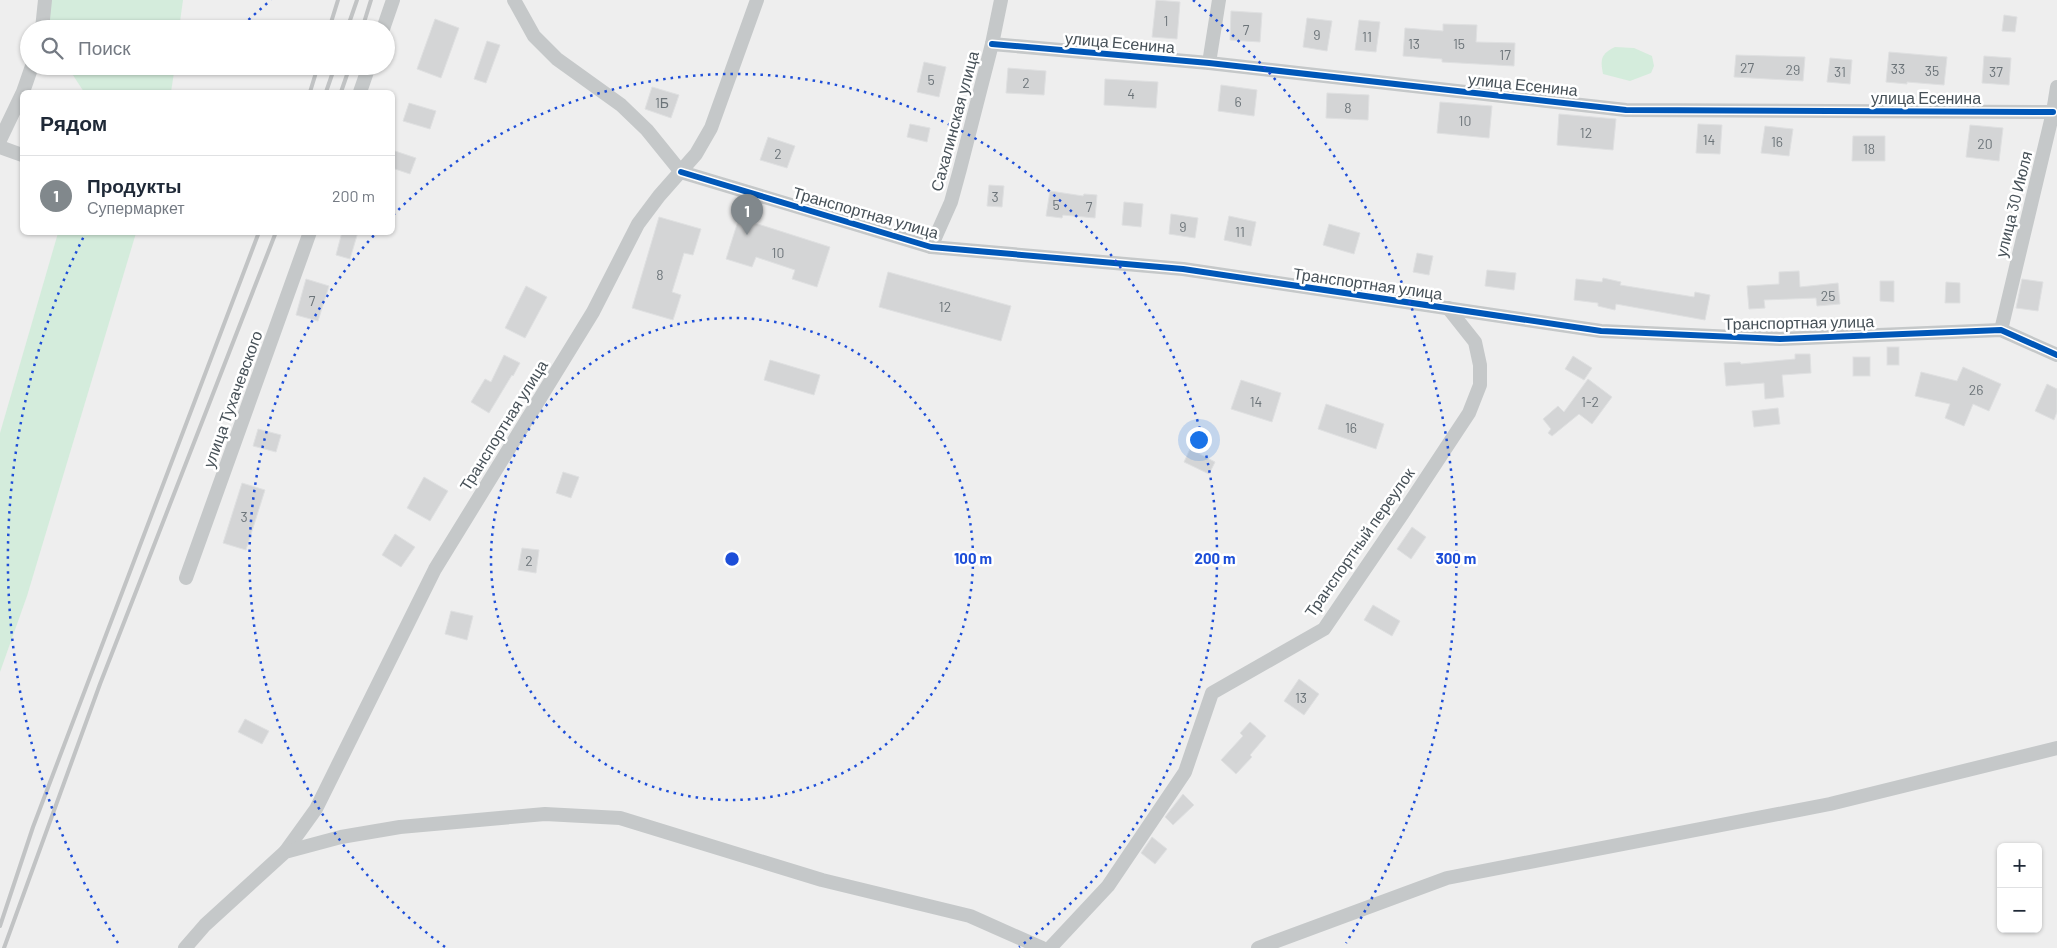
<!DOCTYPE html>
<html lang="ru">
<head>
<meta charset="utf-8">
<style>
	:root { --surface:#fff; --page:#f6f6f7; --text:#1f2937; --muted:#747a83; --line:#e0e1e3; --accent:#81888c }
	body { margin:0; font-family:Barlow,sans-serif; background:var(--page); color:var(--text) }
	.controls { position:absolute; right:15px; bottom:15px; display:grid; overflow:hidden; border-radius:8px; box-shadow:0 1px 4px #0004 }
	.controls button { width:45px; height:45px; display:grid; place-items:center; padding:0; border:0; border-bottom:1px solid var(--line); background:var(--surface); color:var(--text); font:25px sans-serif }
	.you { position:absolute; left:1198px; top:439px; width:18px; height:18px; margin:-12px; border:4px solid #fff; border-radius:50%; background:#1a73e8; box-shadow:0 0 0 8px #1a73e833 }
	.badge { display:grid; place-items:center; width:32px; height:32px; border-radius:50%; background:var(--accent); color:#fff; font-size:16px; font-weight:700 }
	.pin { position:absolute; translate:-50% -41px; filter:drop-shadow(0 1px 2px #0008) }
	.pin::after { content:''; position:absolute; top:26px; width:18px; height:15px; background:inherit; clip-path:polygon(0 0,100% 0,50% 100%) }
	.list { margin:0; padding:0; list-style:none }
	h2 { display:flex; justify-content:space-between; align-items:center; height:65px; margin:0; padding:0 20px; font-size:21px }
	h2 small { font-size:16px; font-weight:400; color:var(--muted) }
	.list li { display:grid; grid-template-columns:32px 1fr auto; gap:15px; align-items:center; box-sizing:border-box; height:80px; padding:0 20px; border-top:1px solid var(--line) }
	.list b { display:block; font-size:19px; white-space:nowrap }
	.list p { margin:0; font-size:16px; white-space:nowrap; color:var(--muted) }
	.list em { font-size:16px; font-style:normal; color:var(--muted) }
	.icon { flex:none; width:28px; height:28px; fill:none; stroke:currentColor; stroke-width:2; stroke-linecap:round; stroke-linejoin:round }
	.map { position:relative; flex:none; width:2057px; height:948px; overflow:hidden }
	.search { position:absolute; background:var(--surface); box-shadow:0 1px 4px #0004; left:20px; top:20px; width:375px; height:55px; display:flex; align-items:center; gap:12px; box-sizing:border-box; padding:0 18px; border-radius:28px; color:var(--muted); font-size:19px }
	.panel { position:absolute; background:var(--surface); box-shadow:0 1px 4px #0004; left:20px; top:90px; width:375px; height:145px; border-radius:8px }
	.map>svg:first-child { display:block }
</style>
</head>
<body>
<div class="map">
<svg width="2057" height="948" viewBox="0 0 2057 948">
	<rect width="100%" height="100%" fill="#eee"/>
	<g fill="#d4ecdc">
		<path d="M39,0H183L179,29H42Z"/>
		<path d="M1615,47L1634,48L1652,56L1654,66L1651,73L1630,81L1603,74C1600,59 1601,54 1615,47Z"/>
		<path d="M67,66H175L171,92H84Z"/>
		<path d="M58,233H136L27,596L0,672V433Z"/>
	</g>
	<g fill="#d4d5d6" stroke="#dfe0e1">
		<path d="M1156,0L1180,2L1177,39L1152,37Z"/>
		<path d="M1231,11L1262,13L1260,42L1230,40Z"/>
		<path d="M2004,15L2017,17L2015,32L2002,31Z"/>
		<path d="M1307,18L1332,21L1327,51L1303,47Z"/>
		<path d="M435,19L459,28L441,78L417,69Z"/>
		<path d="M1359,20L1380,22L1376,52L1355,50Z"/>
		<path d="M1443,24L1477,25L1476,42L1515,43L1514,66L1442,62V59L1403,56L1405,28L1443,31Z"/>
		<path d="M487,41L500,45L486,83L474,79Z"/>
		<path d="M1889,52L1947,57L1944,85L1907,82V84L1886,82Z"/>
		<path d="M1736,55L1805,57L1803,81L1734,77Z"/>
		<path d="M1984,56L2011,58L2009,85L1982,83Z"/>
		<path d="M1830,58L1852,60L1850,84L1827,82Z"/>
		<path d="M924,62L946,67L939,97L917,92Z"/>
		<path d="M1008,68L1046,71L1044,95L1006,93Z"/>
		<path d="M1105,79L1158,82L1156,108L1104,105Z"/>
		<path d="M1221,85L1257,90L1254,116L1218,111Z"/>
		<path d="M652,87L679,95L671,118L645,109Z"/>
		<path d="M1327,93L1369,95L1368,120L1326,118Z"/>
		<path d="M1440,102L1492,106L1489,138L1437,133Z"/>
		<path d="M409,103L436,111L430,129L403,121Z"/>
		<path d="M1559,114L1616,119L1613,150L1557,145Z"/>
		<path d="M910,124L930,128L927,142L907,137Z"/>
		<path d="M1698,124L1722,125L1720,154L1696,153Z"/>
		<path d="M1970,125L2003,128L1999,161L1966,157Z"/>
		<path d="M1765,126L1793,129L1789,156L1761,153Z"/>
		<path d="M1853,136H1885V161H1852Z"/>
		<path d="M768,137L795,146L787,168L760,160Z"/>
		<path d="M392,150L416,158L410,174L392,168Z"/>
		<path d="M989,185L1004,186L1002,207L987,206Z"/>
		<path d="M1050,191L1083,196L1084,194L1097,195L1095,218L1063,215L1062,218L1046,216Z"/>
		<path d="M1124,202L1143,204L1141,227L1122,225Z"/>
		<path d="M1171,214L1198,218L1195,238L1169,234Z"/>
		<path d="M1229,216L1256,222L1251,246L1224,240Z"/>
		<path d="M659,217L701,229L693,255L684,253L672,292L681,295L673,320L632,308Z"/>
		<path d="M739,218L830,247L817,287L792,279L795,270L756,257L752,267L726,259Z"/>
		<path d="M1329,224L1360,233L1354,254L1323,245Z"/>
		<path d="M342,232H358L350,259L336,255Z"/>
		<path d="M1417,253L1433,256L1429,275L1413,272Z"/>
		<path d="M1487,270L1516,273L1514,290L1485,286Z"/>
		<path d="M1799,271L1800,287L1838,283L1840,304L1817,306L1816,298L1764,300L1765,308L1749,309L1747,286L1779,284V272Z"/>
		<path d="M888,272L1011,306L1001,341L879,307Z"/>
		<path d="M1603,278L1621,282L1620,285L1694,297L1695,292L1710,295L1705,320L1616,304L1615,310L1598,306V303L1574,300L1576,279L1602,282Z"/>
		<path d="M306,279L329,286L318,321L296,315Z"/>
		<path d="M2022,279L2043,282L2038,311L2016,308Z"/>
		<path d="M1880,281H1894V302L1880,301Z"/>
		<path d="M1946,282L1960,283V303H1945Z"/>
		<path d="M526,286L547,297L525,338L505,328Z"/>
		<rect x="1887" y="347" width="12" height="18"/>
		<path d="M1795,354H1810L1811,373L1782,375L1784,397L1765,399L1764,383L1726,386L1724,363L1740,362L1741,364L1795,359Z"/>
		<path d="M504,355L520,363L513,376L512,375L489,413L471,402L485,379L491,382Z"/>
		<path d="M1573,356L1592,368L1584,380L1565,369Z"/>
		<rect x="1853" y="357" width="17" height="19"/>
		<path d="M770,360L820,375L814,395L764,380Z"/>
		<path d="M1963,367L2001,384L1989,411L1973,404L1964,426L1945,418L1950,404L1915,396L1921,372L1957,381Z"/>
		<path d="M1588,379L1612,397L1592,424L1579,414L1552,436L1548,433L1551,429L1543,419L1558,406L1564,412Z"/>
		<path d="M1241,380L1281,393L1272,422L1231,409Z"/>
		<path d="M2047,384L2057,389V412L2054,420L2035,411Z"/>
		<path d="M1326,404L1384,424L1376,449L1318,429Z"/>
		<path d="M1778,408L1780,424L1754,427L1752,411Z"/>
		<path d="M258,429L281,435L276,452L253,446Z"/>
		<path d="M1190,449L1215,462L1209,474L1184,462Z"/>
		<path d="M563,472L579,477L571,498L556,493Z"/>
		<path d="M424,477L448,491L430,521L407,508Z"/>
		<path d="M242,483L265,490L246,550L223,543Z"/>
		<path d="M1412,527L1426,537L1411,559L1397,549Z"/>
		<path d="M395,534L415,547L401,567L382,555Z"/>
		<path d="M522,548L539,550L536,573L518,570Z"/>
		<path d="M1373,605L1400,621L1392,636L1364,620Z"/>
		<path d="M451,611L473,616L467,640L445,634Z"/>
		<path d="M1299,679L1319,694L1304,715L1284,701Z"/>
		<path d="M245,719L269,731L262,744L238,732Z"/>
		<path d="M1250,722L1266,736L1250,755L1252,757L1236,774L1221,760L1243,736L1240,733Z"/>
		<path d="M1183,794L1194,805L1173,825L1165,817Z"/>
		<path d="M1152,837L1167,849L1155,864L1141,853Z"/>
	</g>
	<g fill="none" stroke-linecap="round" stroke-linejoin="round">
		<g stroke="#c5c8c9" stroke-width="14">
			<path d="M514,0L534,36L557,59L621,105L647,130L681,172"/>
			<path d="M42,29L45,0"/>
			<path d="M383,29L393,0"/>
			<path d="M992,44L1209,63L1626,110L2053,112"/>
			<path d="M1209,63L1219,0"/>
			<path d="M23,92L32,66"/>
			<path d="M360,92L369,66"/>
			<path d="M0,140L22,94"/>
			<path d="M0,147L22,155"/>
			<path d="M681,172L931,247L1183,269L1601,331L1780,339L2001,330L2057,355"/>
			<path d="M931,247L951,202L960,169L992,44L1001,0"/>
			<path d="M2001,330L2053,112L2057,87"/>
			<path d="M186,578L310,232"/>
			<path d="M285,852L316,809L435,569L593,312L638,224L659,196L696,154L711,128L757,0"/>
			<path d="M185,948L205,925L285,852L341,837L400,827L545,814L620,818L822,880L970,916L1042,948"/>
			<path d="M1050,948L1108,886L1185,772L1212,693L1324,629L1403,513L1469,413L1480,385V365L1475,342L1448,308"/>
			<path d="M1258,948L1447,878L1830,804L2057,748"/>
		</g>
		<g stroke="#c1c3c4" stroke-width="4">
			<path d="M329,29L338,0"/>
			<path d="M347,29L357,0"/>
			<path d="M362,29L371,0"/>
			<path d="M310,92L318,66"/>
			<path d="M326,92L335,66"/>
			<path d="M341,92L350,66"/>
			<path d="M0,926L33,827L259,232"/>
			<path d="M4,948L100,684L276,232"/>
		</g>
		<defs>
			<g id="cycleway">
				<path d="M992,44L1209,63L1626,110L2053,112"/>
				<path d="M681,172L931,247L1183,269L1601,331L1780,339L2001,330L2057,355"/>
			</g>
		</defs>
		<use href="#cycleway" stroke="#fff" stroke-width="9"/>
		<use href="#cycleway" stroke="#0057b8" stroke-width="6"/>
	</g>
	<g fill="none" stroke="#1d4ed8" stroke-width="2.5" stroke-dasharray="2.5 5">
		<circle cx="732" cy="559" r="241"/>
		<path d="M445 947A483 483 0 0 1 376 233M393 215A483 483 0 1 1 1019 947"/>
		<path d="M118 943A724 724 0 0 1 84 236M243 25A724 724 0 0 1 271 0M1193 0A724 724 0 0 1 1346 943"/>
	</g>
	<g text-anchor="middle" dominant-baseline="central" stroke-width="5" stroke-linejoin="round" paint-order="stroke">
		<g font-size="14" fill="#6c7479">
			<text x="1166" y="20">1</text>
			<text x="1246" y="29">7</text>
			<text x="1317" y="34">9</text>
			<text x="1367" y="36">11</text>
			<text x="1414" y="43">13</text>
			<text x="1459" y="43">15</text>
			<text x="1505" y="54">17</text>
			<text x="1747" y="67">27</text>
			<text x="1898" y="68">33</text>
			<text x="1793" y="69">29</text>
			<text x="1932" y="70">35</text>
			<text x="1840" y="71">31</text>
			<text x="1996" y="71">37</text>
			<text x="931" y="79">5</text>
			<text x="1026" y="82">2</text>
			<text x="1131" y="93">4</text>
			<text x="1238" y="101">6</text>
			<text x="662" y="102">1Б</text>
			<text x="1348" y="107">8</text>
			<text x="1465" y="120">10</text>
			<text x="1586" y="132">12</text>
			<text x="1709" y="139">14</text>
			<text x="1777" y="141">16</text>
			<text x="1985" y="143">20</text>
			<text x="1869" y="148">18</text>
			<text x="778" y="153">2</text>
			<text x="995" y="196">3</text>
			<text x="1056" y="204">5</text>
			<text x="1089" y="206">7</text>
			<text x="1183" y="226">9</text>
			<text x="1240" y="231">11</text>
			<text x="778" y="252">10</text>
			<text x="660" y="274">8</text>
			<text x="1828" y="295">25</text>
			<text x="312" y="300">7</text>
			<text x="945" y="306">12</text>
			<text x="1976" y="389">26</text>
			<text x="1256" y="401">14</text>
			<text x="1590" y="401">1-2</text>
			<text x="1351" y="427">16</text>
			<text x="244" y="516">3</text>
			<text x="529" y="560">2</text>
			<text x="1301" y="697">13</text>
		</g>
		<g font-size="16" fill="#475158" stroke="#fff">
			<text transform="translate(1120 42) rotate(5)">улица Есенина</text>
			<text transform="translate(1523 84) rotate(6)">улица Есенина</text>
			<text x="1926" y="97">улица Есенина</text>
			<text transform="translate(954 121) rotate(-75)">Сахалинская улица</text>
			<text transform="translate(2013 204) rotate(-76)">улица 30 Июля</text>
			<text transform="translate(866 212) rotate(16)">Транспортная улица</text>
			<text transform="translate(1368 283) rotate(8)">Транспортная улица</text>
			<text transform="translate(1799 322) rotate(-1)">Транспортная улица</text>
			<text transform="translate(232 399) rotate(-70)">улица Тухачевского</text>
			<text transform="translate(503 425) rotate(-58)">Транспортная улица</text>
			<text transform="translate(1359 542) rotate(-55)">Транспортный переулок</text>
		</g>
	</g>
	<circle cx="732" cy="559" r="8" fill="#1d4ed8" stroke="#fff" stroke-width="2.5"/>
	<g font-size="15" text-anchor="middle" font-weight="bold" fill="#1d4ed8" stroke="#fff" stroke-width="5" stroke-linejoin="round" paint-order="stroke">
		<text x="973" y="564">100 m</text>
		<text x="1215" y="564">200 m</text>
		<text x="1456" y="564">300 m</text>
	</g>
</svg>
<div class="controls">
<button>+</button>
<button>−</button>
</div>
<div class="you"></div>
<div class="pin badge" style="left:747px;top:235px">1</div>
<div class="search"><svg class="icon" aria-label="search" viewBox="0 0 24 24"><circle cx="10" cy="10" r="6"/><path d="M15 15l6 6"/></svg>Поиск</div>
<section class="panel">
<h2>Рядом<small></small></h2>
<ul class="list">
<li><span class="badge">1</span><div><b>Продукты</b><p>Супермаркет</p></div><em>200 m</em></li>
</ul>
</section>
</div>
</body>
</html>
